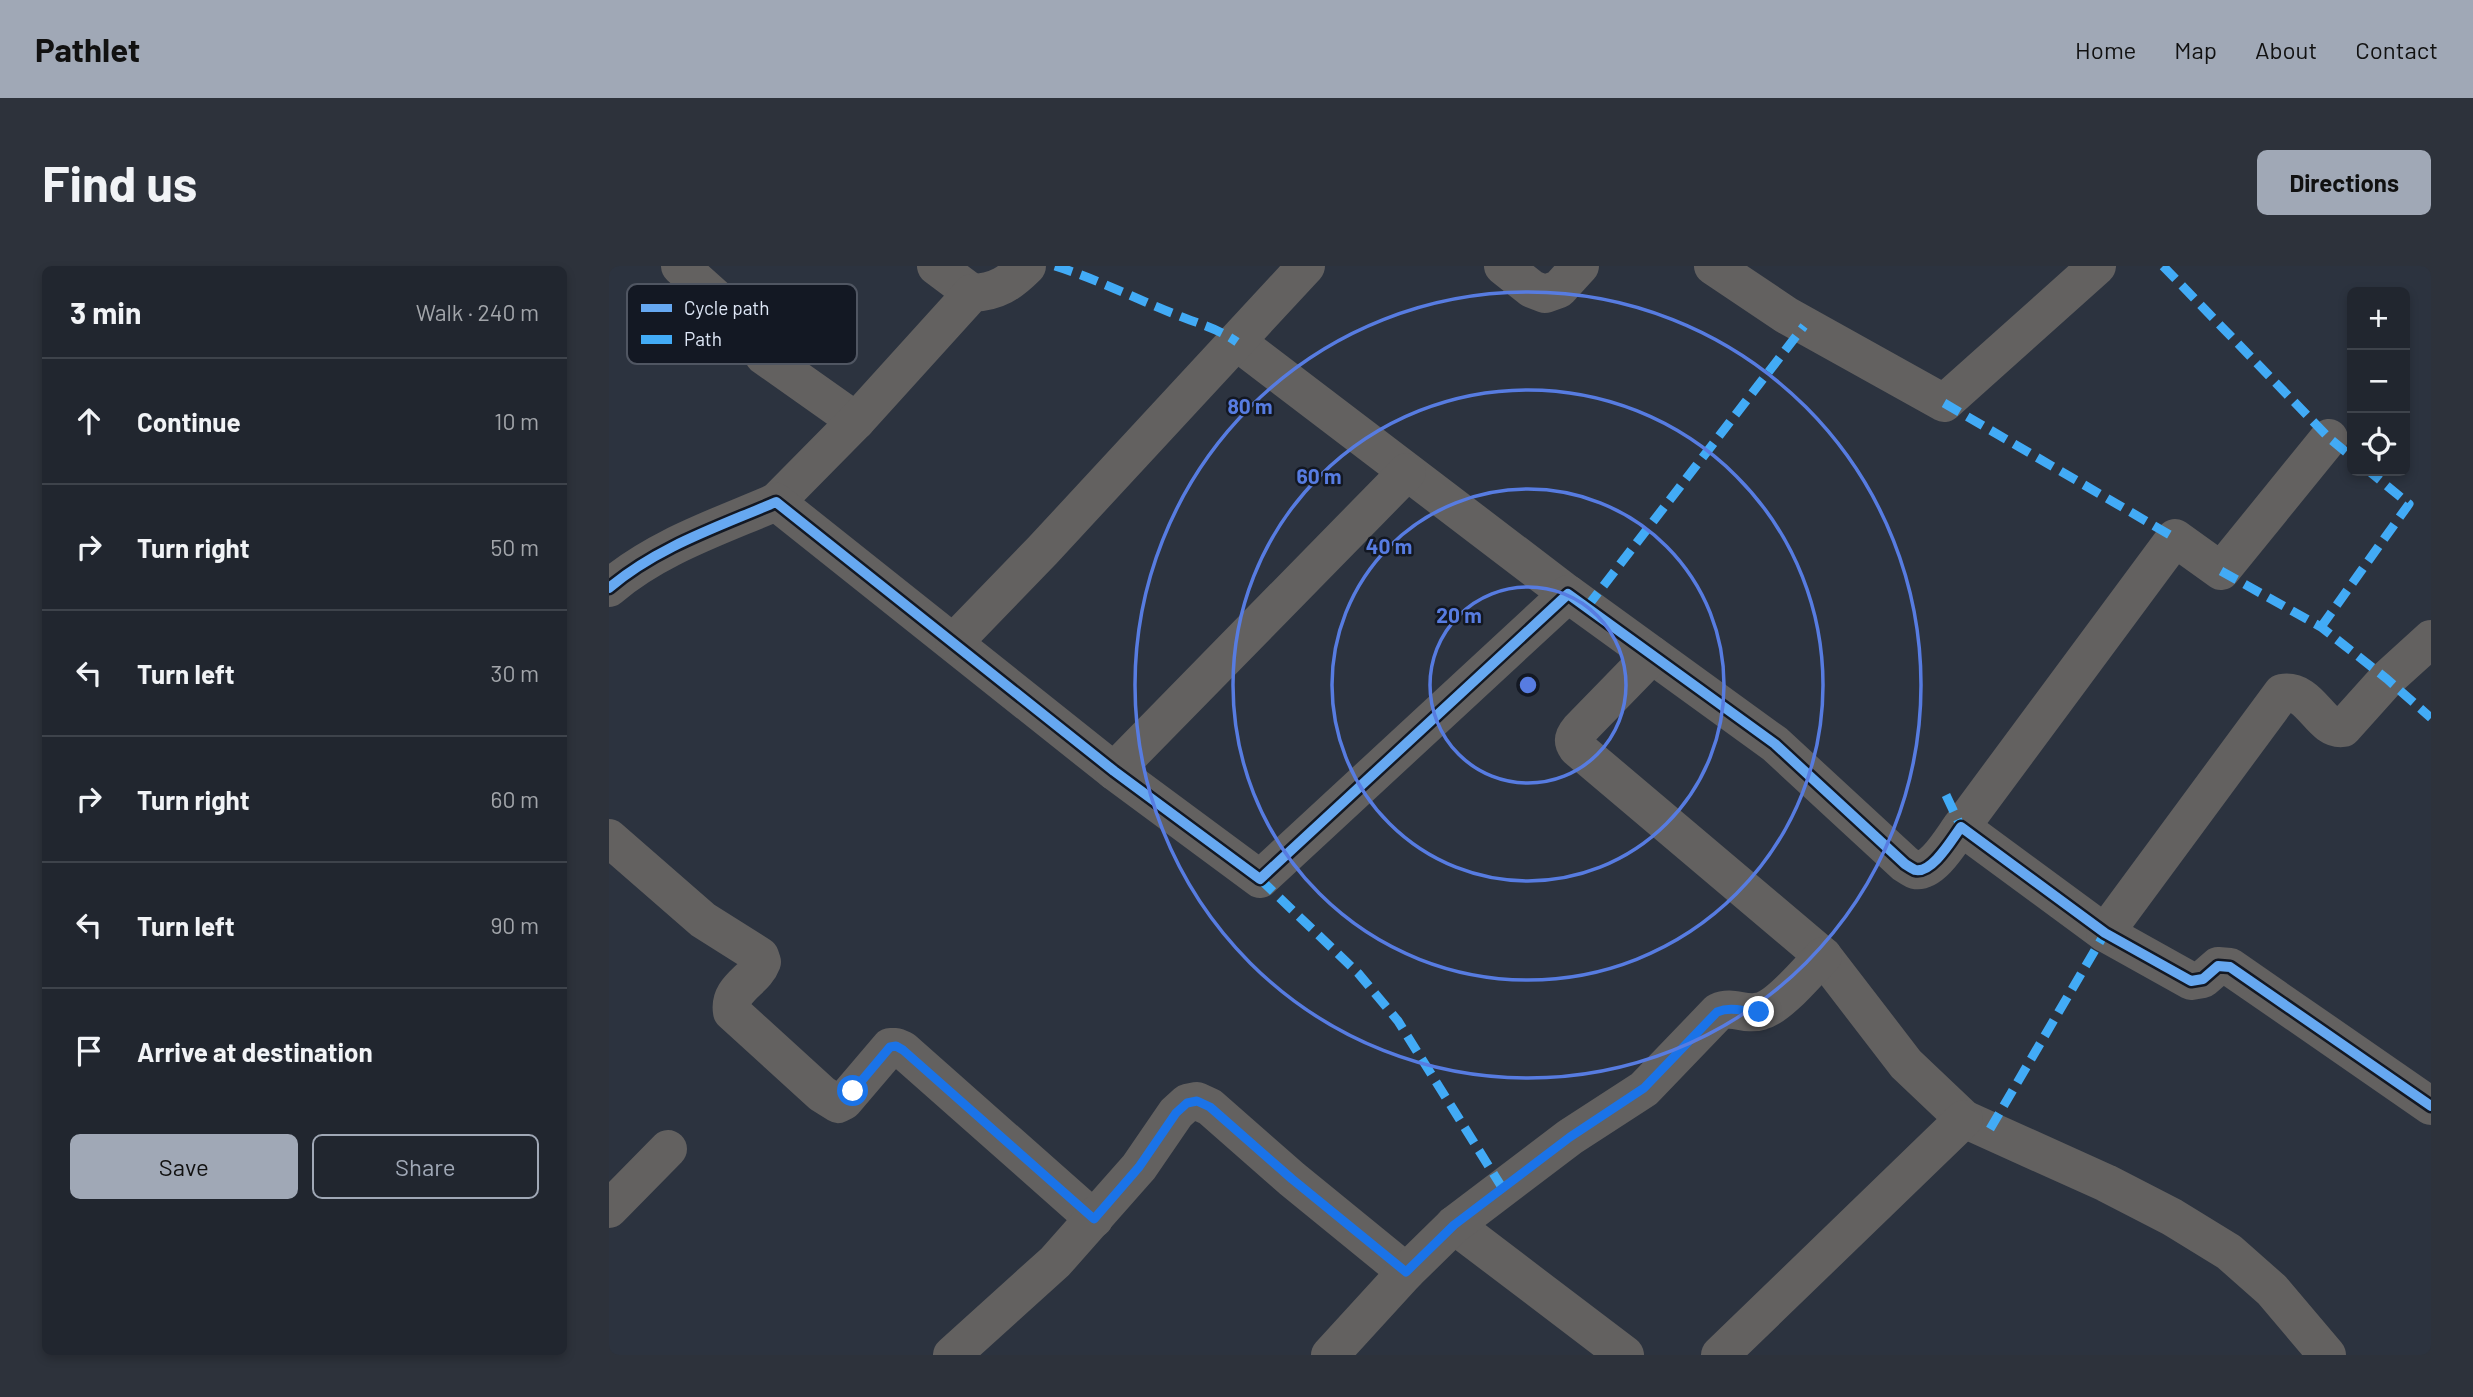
<!DOCTYPE html>
<html lang="en">
<head>
<meta charset="utf-8">
<style>
	:root { --surface:#21262f; --page:#2d323b; --text:#f1f3f6; --muted:#a2a5aa; --line:#3e434b; --accent:#a0a8b6 }
	body { margin:0; font-family:Barlow,sans-serif; background:var(--page); color:var(--text) }
	.controls { position:absolute; right:21px; top:21px; display:grid; overflow:hidden; border-radius:10px; box-shadow:0 4px 10px #0003 }
	.controls button { width:63px; height:63px; display:grid; place-items:center; padding:0; border:0; border-bottom:2px solid var(--line); background:var(--surface); color:var(--text); font:35px sans-serif }
	.stop { position:absolute; width:21px; height:21px; margin:-16px; border:5px solid #1a73e8; border-radius:50%; background:#fff }
	.stop.end { background:#1a73e8; border-color:#fff; box-shadow:0 2px 7px #0008 }
	.list { margin:0; padding:0; list-style:none }
	h2 { display:flex; justify-content:space-between; align-items:center; height:91px; margin:0; padding:0 28px; font-size:30px }
	h2 small { font-size:23px; font-weight:400; color:var(--muted) }
	.list li { display:grid; grid-template-columns:46px 1fr auto; gap:21px; align-items:center; box-sizing:border-box; height:126px; padding:0 28px; border-top:2px solid var(--line) }
	.list b { display:block; font-size:26px; white-space:nowrap }
	.list em { font-size:23px; font-style:normal; color:var(--muted) }
	.actions { display:flex; gap:14px; padding:21px 28px }
	.actions a { flex:1; padding:16px 0; border:2px solid var(--accent); border-radius:10px; text-align:center; font-size:24px; color:var(--accent) }
	.actions .main { background:var(--accent); color:#111 }
	.icon { flex:none; width:38px; height:38px; fill:none; stroke:currentColor; stroke-width:2; stroke-linecap:round; stroke-linejoin:round }
	.map { position:relative; flex:none; width:1822px; height:1089px; overflow:hidden; border-radius:10px }
	header { display:flex; align-items:center; gap:42px; box-sizing:border-box; height:98px; padding:0 35px; background:var(--accent); color:#111 }
	header strong { font-size:33px }
	nav { display:flex; gap:38px; margin-inline-start:auto; font-size:24px }
	.intro { display:flex; align-items:center; justify-content:space-between; box-sizing:border-box; height:168px; padding:0 42px }
	h1 { margin:0; font-size:49px }
	.button { padding:18px 32px; border-radius:10px; background:var(--accent); color:#111; font-size:24px; font-weight:700 }
	main { display:flex; gap:42px; padding:0 42px }
	aside { flex:1; background:var(--surface); border-radius:10px; box-shadow:0 4px 10px #0003 }
	.map>svg:first-child { display:block }
</style>
</head>
<body>
<header>
<strong>Pathlet</strong>
<nav><a>Home</a><a>Map</a><a>About</a><a>Contact</a></nav>
</header>
<div class="intro"><h1>Find us</h1><a class="button">Directions</a></div>
<main>
<aside>
<h2>3 min<small>Walk · 240 m</small></h2>
<ul class="list">
<li><svg class="icon" aria-label="ahead" viewBox="0 0 24 24"><path d="M12 20V5M6 11l6-6 6 6"/></svg><div><b>Continue</b></div><em>10 m</em></li>
<li><svg class="icon" aria-label="right" viewBox="0 0 24 24"><path d="M7 20v-9h11M14 6l5 5-5 5"/></svg><div><b>Turn right</b></div><em>50 m</em></li>
<li><svg class="icon" aria-label="left" viewBox="0 0 24 24"><path d="M17 20v-9H6M10 6l-5 5 5 5"/></svg><div><b>Turn left</b></div><em>30 m</em></li>
<li><svg class="icon" aria-label="right" viewBox="0 0 24 24"><path d="M7 20v-9h11M14 6l5 5-5 5"/></svg><div><b>Turn right</b></div><em>60 m</em></li>
<li><svg class="icon" aria-label="left" viewBox="0 0 24 24"><path d="M17 20v-9H6M10 6l-5 5 5 5"/></svg><div><b>Turn left</b></div><em>90 m</em></li>
<li><svg class="icon" aria-label="arrive" viewBox="0 0 24 24"><path d="M6 21V4h12l-3 4 3 4H6"/></svg><div><b>Arrive at destination</b></div></li>
</ul>
<div class="actions"><a class="main">Save</a><a>Share</a></div>
</aside>
<div class="map">
<svg width="1822" height="1089" viewBox="0 0 1822 1089">
	<rect width="100%" height="100%" fill="#2c333f"/>
	<g fill="none" stroke-linecap="round" stroke-linejoin="round">
		<g stroke="#636160" stroke-width="38">
			<path d="M71,0L139,61L148,80L155,90L247,155"/>
			<path d="M327,0L363,27"/>
			<path d="M894,0L923,23L936,28L950,23L971,0"/>
			<path d="M1104,0L1177,49L1335,137L1488,0"/>
			<path d="M628,76L959,328"/>
			<path d="M167,236L247,155L363,27C388,26 401,17 418,0"/>
			<path d="M0,322C48,281 109,261 167,236L505,505L651,613L959,328L1166,478L1296,598C1299,600 1302,602 1306,604C1323,608 1343,573 1352,561L1496,667L1582,715L1594,713L1609,700L1621,701L1822,840"/>
			<path d="M345,376L434,284L697,0"/>
			<path d="M1043,389L970,464C964,471 963,475 968,482L1214,690L1297,798L1355,853L1497,917L1563,951L1620,986L1663,1024L1718,1089"/>
			<path d="M505,505L798,206"/>
			<path d="M1352,561L1566,272L1612,305L1720,172"/>
			<path d="M0,572L94,654L151,690L153,696C146,715 119,722 123,746L213,828L229,838L235,835L281,781H287L294,784L485,953"/>
			<path d="M1496,667L1673,427C1702,422 1711,465 1734,462L1778,413L1822,373"/>
			<path d="M0,943L59,883"/>
			<path d="M845,959L1016,1089"/>
			<path d="M343,1089L446,996L530,901L567,847L578,837L588,835L601,841L683,913L797,1006"/>
			<path d="M721,1089L797,1006L845,959L961,871L1035,823L1109,746C1124,739 1136,750 1152,745C1171,740 1199,705 1214,690"/>
			<path d="M1111,1089L1355,853"/>
		</g>
		<g stroke="#42abf6" stroke-width="9" stroke-dasharray="18 9" stroke-linecap="butt">
			<path d="M446,0C488,13 527,33 568,49C590,58 608,62 628,76"/>
			<path d="M1554,0L1720,172L1743,191"/>
			<path d="M1335,137L1566,272"/>
			<path d="M1612,305L1712,361L1778,413L1822,452"/>
			<path d="M978,341L1195,60"/>
			<path d="M1712,361L1800,238L1760,205"/>
			<path d="M1337,529L1352,561"/>
			<path d="M651,613L749,707L789,755L894,923"/>
			<path d="M1381,863L1496,667"/>
		</g>
		<defs>
			<path id="cycleway" d="M0,322C48,281 109,261 167,236L505,505L651,613L959,328L1166,478L1296,598C1299,600 1302,602 1306,604C1323,608 1343,573 1352,561L1496,667L1582,715L1594,713L1609,700L1621,701L1822,840"/>
		</defs>
		<use href="#cycleway" stroke="#131823" stroke-width="15"/>
		<use href="#cycleway" stroke="#66a8f1" stroke-width="10"/>
	</g>
	<g fill="none" stroke-linecap="round" stroke-linejoin="round">
		<path stroke="#1a73e8" stroke-width="9" d="M244,825L281,781L287,780L294,784L485,953L530,901L567,847L578,837L588,835L601,841L683,913L797,1006L845,959L961,871L1035,822L1108,746C1123,740 1135,746 1150,746"/>
	</g>
	<g fill="none" stroke="#577ce1" stroke-width="3.5">
		<circle cx="919" cy="419" r="98"/>
		<circle cx="919" cy="419" r="196"/>
		<circle cx="919" cy="419" r="295"/>
		<circle cx="919" cy="419" r="393"/>
	</g>
	<rect x="18" y="18" width="230" height="80" rx="10" fill="#131823" stroke="#505662" stroke-width="2"/>
	<rect x="32" y="38" width="31" height="8" fill="#66a8f1"/>
	<rect x="32" y="69" width="31" height="9" fill="#42abf6"/>
	<g font-size="19" fill="#dee7f6">
		<text x="75" y="49">Cycle path</text>
		<text x="75" y="80">Path</text>
	</g>
	<circle cx="919" cy="419" r="10" fill="#577ce1" stroke="#131823" stroke-width="3.5"/>
	<g font-size="21" text-anchor="middle" font-weight="bold" fill="#577ce1" stroke="#131823" stroke-width="5" stroke-linejoin="round" paint-order="stroke">
		<text x="641" y="148">80 m</text>
		<text x="710" y="218">60 m</text>
		<text x="780" y="288">40 m</text>
		<text x="850" y="357">20 m</text>
	</g>
</svg>
<div class="controls">
<button>+</button>
<button>−</button>
<button><svg class="icon" aria-label="locate" viewBox="0 0 24 24"><circle cx="12" cy="12" r="6"/><path d="M12 2v4M12 18v4M2 12h4M18 12h4"/></svg></button>
</div>
<div class="stop" style="left:244px;top:825px"></div>
<div class="stop end" style="left:1150px;top:746px"></div>
</div>
</main>
</body>
</html>
